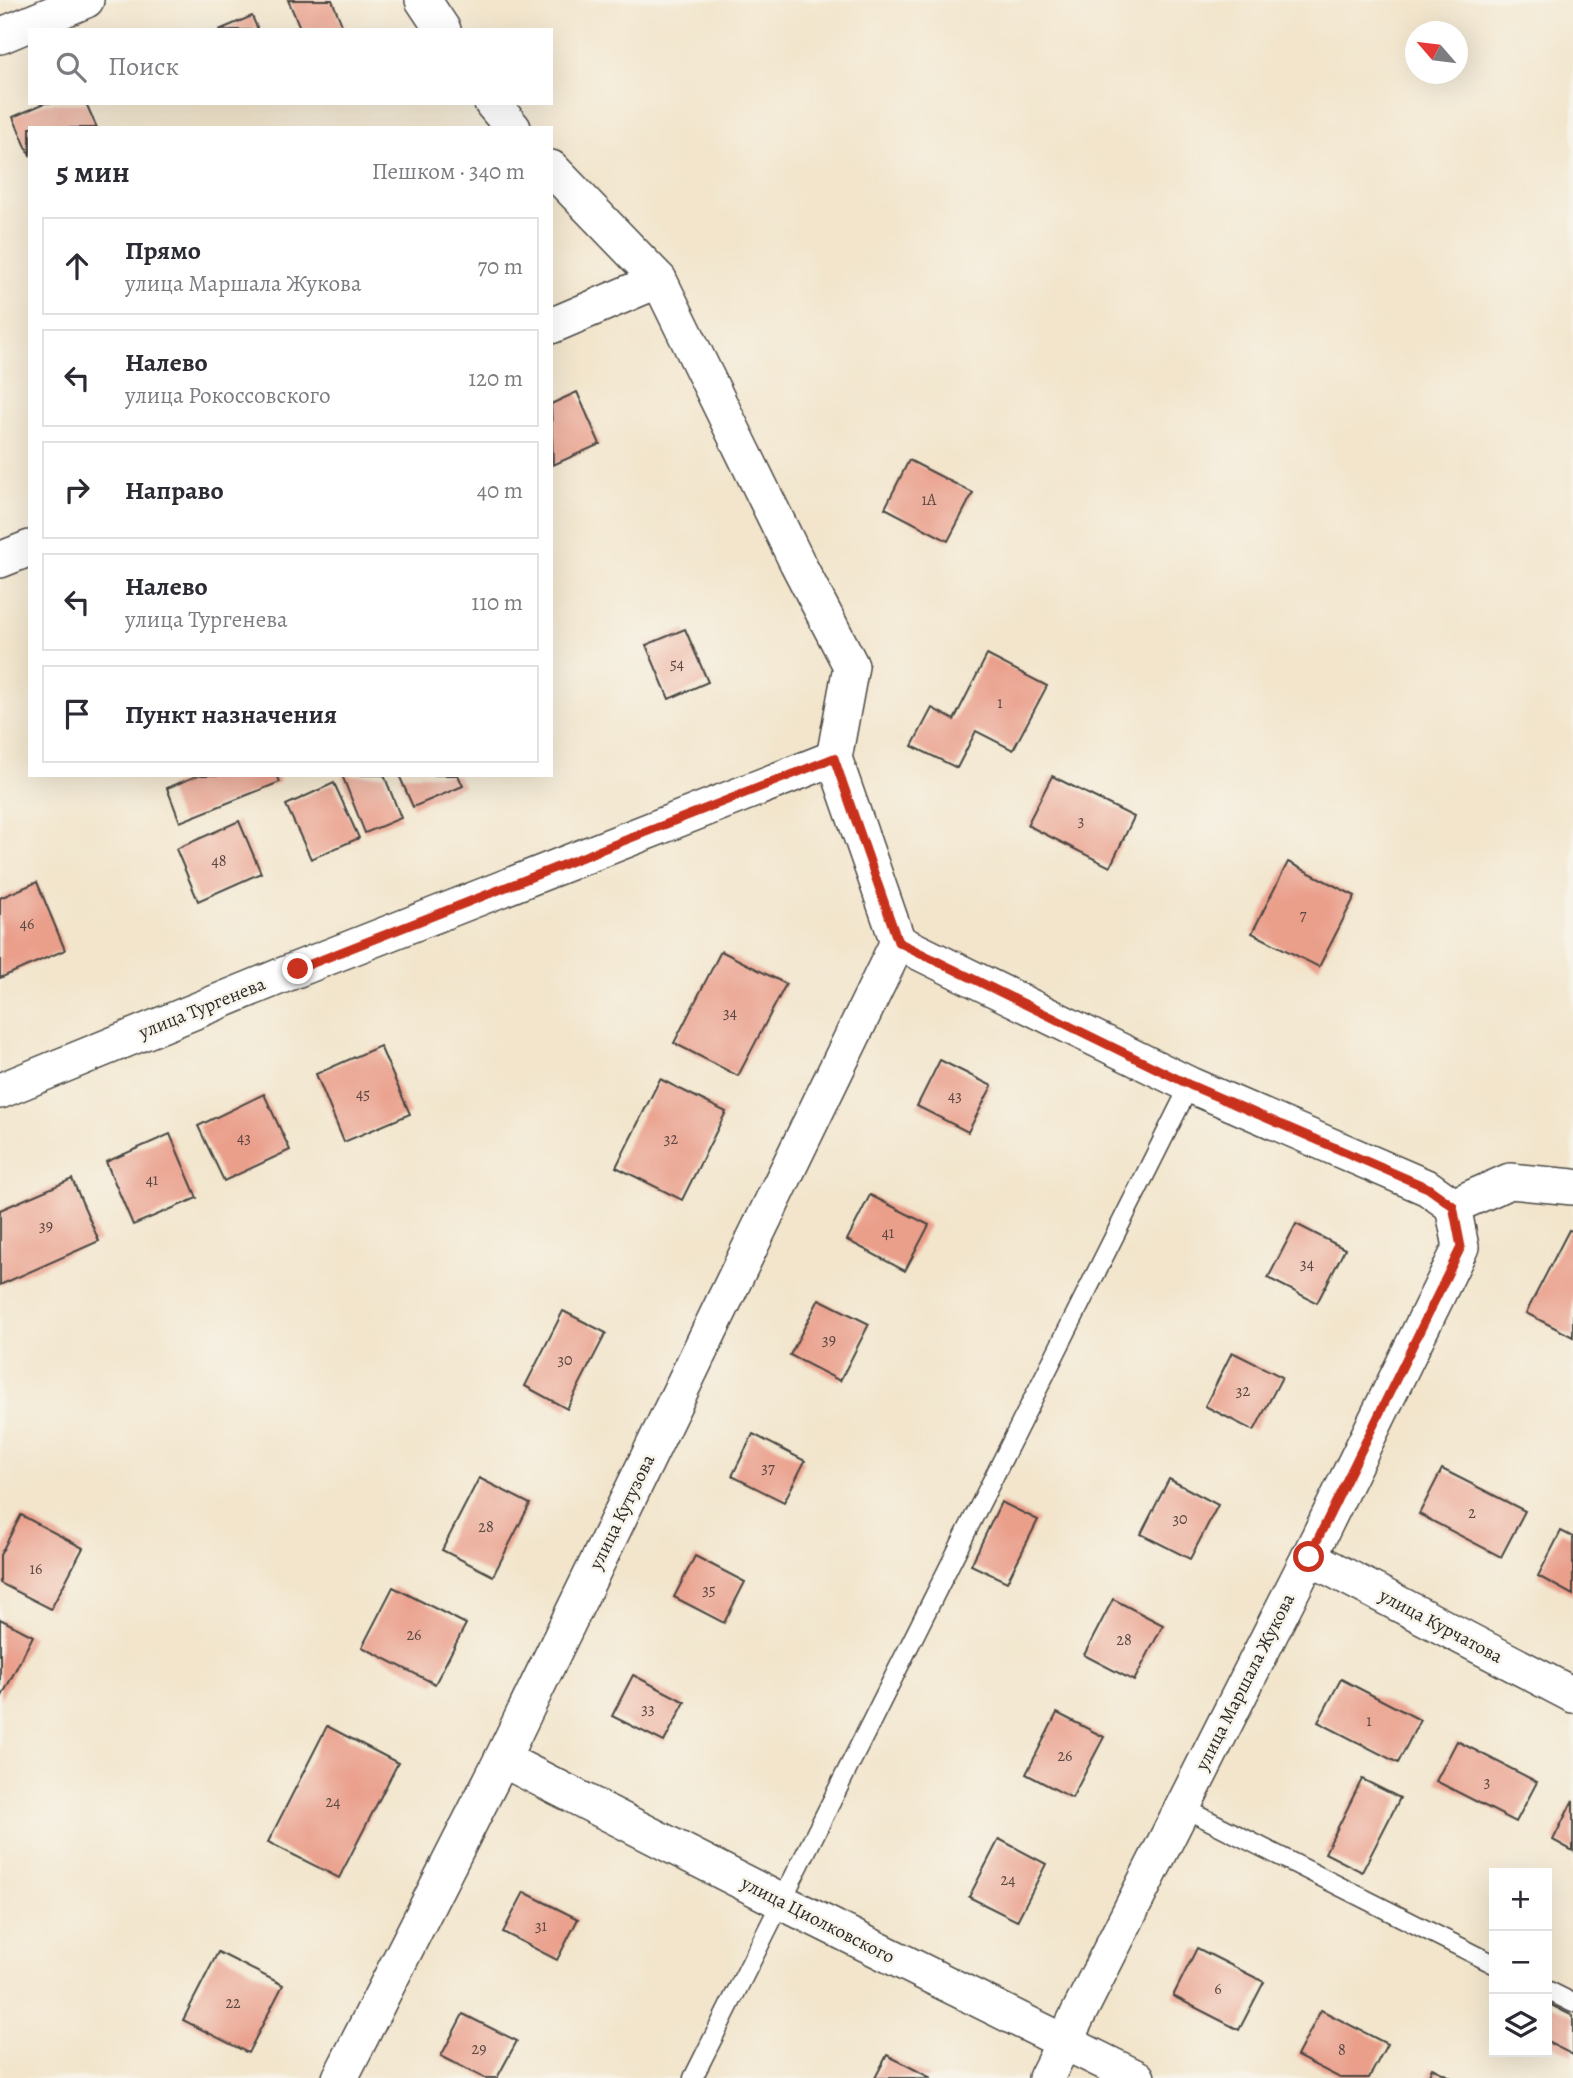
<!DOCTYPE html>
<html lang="ru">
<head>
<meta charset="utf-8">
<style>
	:root { --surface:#fff; --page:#f2f2f3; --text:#2b2b33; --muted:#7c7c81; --line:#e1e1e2 }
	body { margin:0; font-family:Alegreya,serif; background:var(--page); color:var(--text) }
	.controls { position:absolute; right:21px; bottom:21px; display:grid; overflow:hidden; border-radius:0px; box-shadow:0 7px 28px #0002 }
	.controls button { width:63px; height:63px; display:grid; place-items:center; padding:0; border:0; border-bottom:2px solid var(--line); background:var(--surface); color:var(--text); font:35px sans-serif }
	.compass { position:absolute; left:1405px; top:21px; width:63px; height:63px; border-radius:50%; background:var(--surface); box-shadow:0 7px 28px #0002; rotate:298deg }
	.stop { position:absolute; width:21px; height:21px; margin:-16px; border:5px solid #c8321e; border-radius:50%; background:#fff }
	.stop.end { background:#c8321e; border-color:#fff; box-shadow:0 2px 7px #0008 }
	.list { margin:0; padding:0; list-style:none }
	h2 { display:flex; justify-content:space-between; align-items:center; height:91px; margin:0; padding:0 28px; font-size:30px }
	h2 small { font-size:23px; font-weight:400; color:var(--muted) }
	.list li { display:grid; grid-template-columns:46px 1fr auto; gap:21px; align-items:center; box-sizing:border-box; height:98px; margin:0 14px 14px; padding:0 14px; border:2px solid var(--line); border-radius:0px }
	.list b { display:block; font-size:26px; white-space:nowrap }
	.list p { margin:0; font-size:23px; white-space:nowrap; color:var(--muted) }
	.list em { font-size:23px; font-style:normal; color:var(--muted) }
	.icon { flex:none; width:38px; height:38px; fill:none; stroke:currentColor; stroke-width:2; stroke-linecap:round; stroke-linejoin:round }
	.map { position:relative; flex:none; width:1573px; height:2078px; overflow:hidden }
	.search { position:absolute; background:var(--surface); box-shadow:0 7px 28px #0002; left:28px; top:28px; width:525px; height:77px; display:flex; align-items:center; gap:18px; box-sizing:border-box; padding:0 24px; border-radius:0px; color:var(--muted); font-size:26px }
	.panel { position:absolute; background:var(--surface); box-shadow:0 7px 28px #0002; left:28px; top:126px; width:525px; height:651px; border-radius:0px }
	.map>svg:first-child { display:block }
</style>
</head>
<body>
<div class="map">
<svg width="1573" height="2078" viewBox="0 0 1573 2078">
	<rect width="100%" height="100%" fill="#f7f3e8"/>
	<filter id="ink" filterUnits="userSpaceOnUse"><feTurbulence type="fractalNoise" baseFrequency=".0143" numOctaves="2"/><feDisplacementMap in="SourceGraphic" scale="14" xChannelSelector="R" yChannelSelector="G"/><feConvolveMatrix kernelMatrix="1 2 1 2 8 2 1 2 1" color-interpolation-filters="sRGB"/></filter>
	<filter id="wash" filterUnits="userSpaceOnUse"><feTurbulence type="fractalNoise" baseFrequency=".00686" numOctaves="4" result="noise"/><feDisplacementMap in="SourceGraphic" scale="28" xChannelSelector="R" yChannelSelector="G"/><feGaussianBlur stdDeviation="1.57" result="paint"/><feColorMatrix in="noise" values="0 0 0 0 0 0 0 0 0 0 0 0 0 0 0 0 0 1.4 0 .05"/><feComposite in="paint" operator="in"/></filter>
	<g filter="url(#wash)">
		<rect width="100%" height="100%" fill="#f2e5cc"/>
		<g id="blocks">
			<g fill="#ea9f8b">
				<path d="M288,0H332L344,30H301Z"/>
				<path d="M252,16L258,30H219Z"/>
				<path d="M45,103H86L97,128H30V156L13,117Z"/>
				<path d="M577,392L600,444L553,465L551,404Z"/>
				<path d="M909,460L973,493L948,541L885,508Z"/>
				<path d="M685,629L708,682L669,699L646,645Z"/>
				<path d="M987,655L1047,686L1013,750L976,731L957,768L912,746L932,708L954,720Z"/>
				<path d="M199,775H277L280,782L180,822L167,788Z"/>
				<path d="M342,775H384L401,818L365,833Z"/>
				<path d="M399,775H458L463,786L413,807Z"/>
				<path d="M1052,776L1134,817L1110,867L1027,825Z"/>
				<path d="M334,783L359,838L311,859L286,805Z"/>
				<path d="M239,821L261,873L198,901L176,849Z"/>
				<path d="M1288,862L1355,896L1319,967L1252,933Z"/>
				<path d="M37,882L65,950L0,978V898Z"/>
				<path d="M721,951L786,984L738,1076L674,1043Z"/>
				<path d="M380,1046L410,1114L344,1142L316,1074Z"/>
				<path d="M940,1060L992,1086L968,1132L917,1106Z"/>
				<path d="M660,1079L726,1112L682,1200L616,1167Z"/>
				<path d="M264,1094L290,1150L224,1181L198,1126Z"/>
				<path d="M170,1134L197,1198L133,1225L106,1162Z"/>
				<path d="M72,1179L99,1241L0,1285V1210Z"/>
				<path d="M870,1195L929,1225L905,1271L847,1240Z"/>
				<path d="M1296,1224L1345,1249L1317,1303L1268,1278Z"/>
				<path d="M1569,1230L1573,1231V1337L1526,1313Z"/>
				<path d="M819,1299L869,1324L840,1381L790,1355Z"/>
				<path d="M563,1311L606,1333L567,1409L525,1386Z"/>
				<path d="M1232,1352L1282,1377L1254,1431L1205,1406Z"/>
				<path d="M753,1434L805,1461L784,1502L732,1476Z"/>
				<path d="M1442,1469L1525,1511L1501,1557L1419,1514Z"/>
				<path d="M479,1478L530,1504L493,1576L442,1550Z"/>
				<path d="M1169,1479L1218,1505L1190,1559L1141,1534Z"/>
				<path d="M1001,1502L1038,1520L1007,1582L971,1565Z"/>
				<path d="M21,1515L83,1548L51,1609L0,1583V1555Z"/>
				<path d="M1561,1531L1573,1537V1595L1538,1576Z"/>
				<path d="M695,1556L745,1582L724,1623L674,1597Z"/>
				<path d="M393,1587L466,1624L435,1684L362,1647Z"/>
				<path d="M1113,1599L1163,1625L1134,1681L1084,1655Z"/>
				<path d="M0,1619L33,1636L0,1700Z"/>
				<path d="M633,1675L685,1702L664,1742L612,1716Z"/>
				<path d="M1341,1679L1420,1720L1398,1763L1318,1722Z"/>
				<path d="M1057,1713L1104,1737L1072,1798L1026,1774Z"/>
				<path d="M327,1726L398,1763L339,1878L268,1842Z"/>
				<path d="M1457,1741L1537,1782L1516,1822L1436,1781Z"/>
				<path d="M1362,1779L1400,1798L1362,1872L1325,1853Z"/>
				<path d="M1573,1800V1851L1553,1840Z"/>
				<path d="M999,1839L1046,1864L1017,1921L969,1897Z"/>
				<path d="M524,1892L578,1919L557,1960L503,1932Z"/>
				<path d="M1197,1948L1264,1982L1239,2030L1173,1996Z"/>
				<path d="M218,1952L283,1985L248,2053L183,2020Z"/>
				<path d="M1547,2003L1573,2016V2055L1547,2042Z"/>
				<path d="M1321,2010L1387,2044L1369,2078H1340L1297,2056Z"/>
				<path d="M463,2014L517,2041L497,2078H484L441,2056Z"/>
				<path d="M887,2055L931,2078H875Z"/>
				<path d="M1432,2068L1452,2078H1427Z"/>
			</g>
		</g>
	</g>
	<g filter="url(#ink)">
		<use href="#blocks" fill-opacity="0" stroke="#494743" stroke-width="2"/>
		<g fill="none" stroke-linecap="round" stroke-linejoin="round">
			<defs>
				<g id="service">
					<path d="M1182,1807L1494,1964"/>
					<path d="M1547,1990L1573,2003"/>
					<path d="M693,2078L1190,1085"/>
				</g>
				<g id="minor">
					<path d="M423,0L443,30"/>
					<path d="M0,36L86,0"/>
					<path d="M492,103L513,128"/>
					<path d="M551,168L659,280L797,562L851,666L834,758L898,942"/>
					<path d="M551,326L659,280"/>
					<path d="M0,560L30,548"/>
					<path d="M898,942L1190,1085L1428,1188L1453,1206"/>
					<path d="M0,1091L298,969L834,758"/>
					<path d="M1453,1206L1510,1181L1573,1187"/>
					<path d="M1309,1557L1573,1695"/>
					<path d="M502,1759L782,1902L1137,2078"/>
					<path d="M340,2078L502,1759L898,942"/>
					<path d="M1046,2078L1309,1557L1461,1247L1453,1206"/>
				</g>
			</defs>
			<use href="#service" stroke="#494743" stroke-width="21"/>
			<use href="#minor" stroke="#494743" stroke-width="38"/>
			<use href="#service" stroke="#fff" stroke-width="18"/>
			<use href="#minor" stroke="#fff" stroke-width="35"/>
		</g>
	</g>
	<g fill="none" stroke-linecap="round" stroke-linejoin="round" filter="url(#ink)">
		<path stroke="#c8321e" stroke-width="9" d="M298,969L834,758L898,942L1190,1085L1428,1188L1453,1206L1461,1247L1309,1557"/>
	</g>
	<g text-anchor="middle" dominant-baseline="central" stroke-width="5" stroke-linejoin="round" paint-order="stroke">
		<g font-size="16" fill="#5b4843">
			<text x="929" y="500">1А</text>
			<text x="677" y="664">54</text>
			<text x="1000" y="703">1</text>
			<text x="1081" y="821">3</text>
			<text x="219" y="861">48</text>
			<text x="1303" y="915">7</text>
			<text x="27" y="924">46</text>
			<text x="730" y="1013">34</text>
			<text x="363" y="1094">45</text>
			<text x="955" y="1096">43</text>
			<text x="244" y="1138">43</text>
			<text x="671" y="1139">32</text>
			<text x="152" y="1180">41</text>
			<text x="46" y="1226">39</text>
			<text x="888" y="1233">41</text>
			<text x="1307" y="1264">34</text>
			<text x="829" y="1340">39</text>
			<text x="565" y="1360">30</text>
			<text x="1243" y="1391">32</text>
			<text x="768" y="1468">37</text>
			<text x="1472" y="1513">2</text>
			<text x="1180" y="1519">30</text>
			<text x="486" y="1527">28</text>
			<text x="36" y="1569">16</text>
			<text x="709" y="1590">35</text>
			<text x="414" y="1635">26</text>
			<text x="1124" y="1640">28</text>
			<text x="648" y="1709">33</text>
			<text x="1369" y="1721">1</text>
			<text x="1065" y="1756">26</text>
			<text x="1487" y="1782">3</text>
			<text x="333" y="1802">24</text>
			<text x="1008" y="1880">24</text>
			<text x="541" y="1926">31</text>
			<text x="1218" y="1989">6</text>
			<text x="233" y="2003">22</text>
			<text x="479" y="2049">29</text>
			<text x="1342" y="2050">8</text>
		</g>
		<g font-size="19" fill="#2b2b2b" stroke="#f7f3e8">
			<text transform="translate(202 1008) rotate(-22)">улица Тургенева</text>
			<text transform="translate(622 1512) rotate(-64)">улица Кутузова</text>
			<text transform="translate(1441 1626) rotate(28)">улица Курчатова</text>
			<text transform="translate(1245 1682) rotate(-63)">улица Маршала Жукова</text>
			<text transform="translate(818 1920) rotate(27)">улица Циолковского</text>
		</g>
	</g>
</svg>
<div class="controls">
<button>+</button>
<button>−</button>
<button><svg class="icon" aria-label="layers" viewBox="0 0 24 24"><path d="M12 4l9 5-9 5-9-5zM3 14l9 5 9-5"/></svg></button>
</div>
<svg class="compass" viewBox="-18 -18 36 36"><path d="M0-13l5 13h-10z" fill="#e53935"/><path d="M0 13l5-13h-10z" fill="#7c7c81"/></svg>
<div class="stop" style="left:1309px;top:1557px"></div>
<div class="stop end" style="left:298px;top:969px"></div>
<div class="search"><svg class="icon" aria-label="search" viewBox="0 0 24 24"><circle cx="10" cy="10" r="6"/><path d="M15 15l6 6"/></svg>Поиск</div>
<section class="panel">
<h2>5 мин<small>Пешком · 340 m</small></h2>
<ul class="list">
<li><svg class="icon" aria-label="ahead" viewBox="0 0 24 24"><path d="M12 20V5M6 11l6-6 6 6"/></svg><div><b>Прямо</b><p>улица Маршала Жукова</p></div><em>70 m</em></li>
<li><svg class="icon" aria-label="left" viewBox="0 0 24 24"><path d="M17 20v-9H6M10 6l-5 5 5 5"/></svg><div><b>Налево</b><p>улица Рокоссовского</p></div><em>120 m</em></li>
<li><svg class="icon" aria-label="right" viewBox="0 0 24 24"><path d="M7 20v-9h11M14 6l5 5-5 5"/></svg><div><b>Направо</b></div><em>40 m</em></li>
<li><svg class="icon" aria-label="left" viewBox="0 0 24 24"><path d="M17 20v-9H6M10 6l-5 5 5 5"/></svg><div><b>Налево</b><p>улица Тургенева</p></div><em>110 m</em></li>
<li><svg class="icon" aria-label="arrive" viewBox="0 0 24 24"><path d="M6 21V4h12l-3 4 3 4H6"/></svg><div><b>Пункт назначения</b></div></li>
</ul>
</section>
</div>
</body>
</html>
